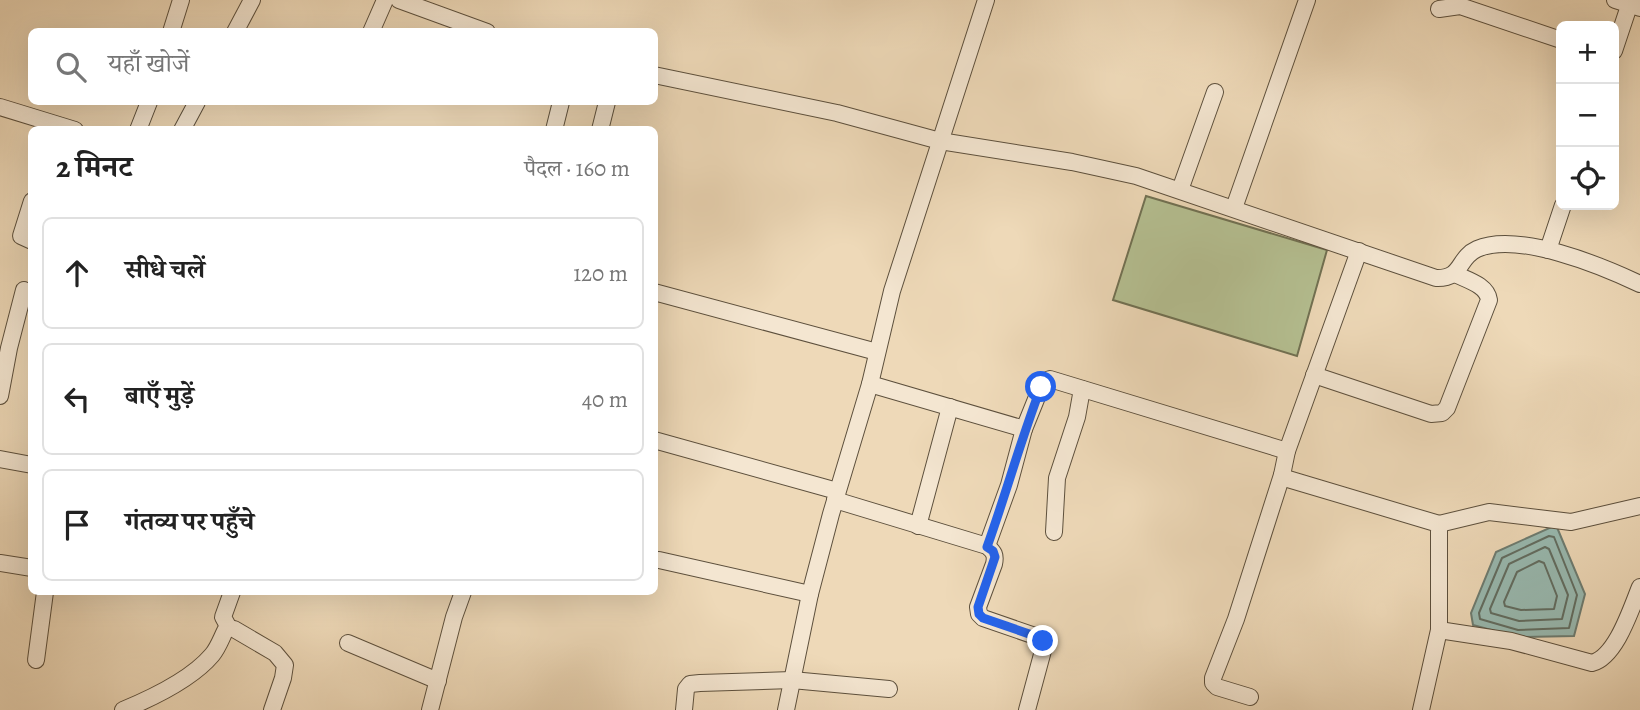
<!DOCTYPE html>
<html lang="hi">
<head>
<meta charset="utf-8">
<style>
	:root { --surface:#fff; --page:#f2f2f2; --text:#222; --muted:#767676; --line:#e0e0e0 }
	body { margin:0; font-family:Alegreya,"Noto Serif Devanagari",serif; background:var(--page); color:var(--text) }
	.controls { position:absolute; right:21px; top:21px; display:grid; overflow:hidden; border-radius:10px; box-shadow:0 7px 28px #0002 }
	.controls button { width:63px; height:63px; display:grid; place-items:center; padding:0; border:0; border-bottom:2px solid var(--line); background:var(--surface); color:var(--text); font:35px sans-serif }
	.stop { position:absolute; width:21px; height:21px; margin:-16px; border:5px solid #2563eb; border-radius:50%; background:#fff }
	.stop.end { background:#2563eb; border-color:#fff; box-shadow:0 2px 7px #0008 }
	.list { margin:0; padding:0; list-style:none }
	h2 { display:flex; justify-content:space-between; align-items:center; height:91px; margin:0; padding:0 28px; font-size:30px }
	h2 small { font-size:23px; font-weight:400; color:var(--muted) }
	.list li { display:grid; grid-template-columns:46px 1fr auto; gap:21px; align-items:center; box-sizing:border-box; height:112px; margin:0 14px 14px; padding:0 14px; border:2px solid var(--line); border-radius:10px }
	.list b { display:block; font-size:26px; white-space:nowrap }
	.list em { font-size:23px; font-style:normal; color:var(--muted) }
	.icon { flex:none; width:38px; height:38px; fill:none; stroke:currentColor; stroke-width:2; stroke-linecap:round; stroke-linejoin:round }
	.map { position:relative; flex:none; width:1640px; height:710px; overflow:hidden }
	.search { position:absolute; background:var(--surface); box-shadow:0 7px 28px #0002; left:28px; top:28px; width:630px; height:77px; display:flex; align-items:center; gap:18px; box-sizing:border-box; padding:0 24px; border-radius:10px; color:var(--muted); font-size:26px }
	.panel { position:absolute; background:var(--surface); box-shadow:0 7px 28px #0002; left:28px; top:126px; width:630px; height:469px; border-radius:10px }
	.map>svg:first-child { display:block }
</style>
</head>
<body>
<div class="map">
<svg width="1640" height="710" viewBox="0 0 1640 710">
	<rect width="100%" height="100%" fill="#eed9b8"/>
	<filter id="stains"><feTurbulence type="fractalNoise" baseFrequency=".00286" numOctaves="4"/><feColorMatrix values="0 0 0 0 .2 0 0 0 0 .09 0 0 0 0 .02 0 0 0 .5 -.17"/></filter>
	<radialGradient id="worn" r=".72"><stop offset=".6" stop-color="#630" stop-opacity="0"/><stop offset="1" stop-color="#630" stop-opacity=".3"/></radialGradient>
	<path fill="#b5c092" stroke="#717153" stroke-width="2" d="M1146,196L1327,250L1297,356L1113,300Z"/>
	<path fill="#99bab1" stroke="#6e7d72" stroke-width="2" d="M1556,525L1585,594L1574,636L1517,637L1473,625L1471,613L1496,552Z"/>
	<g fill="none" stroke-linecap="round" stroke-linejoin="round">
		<g stroke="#636e62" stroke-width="2">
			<path d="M1549,536L1554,537L1577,595L1569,628L1518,630L1480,619L1479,613L1502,558Z"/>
			<path d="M1545,547L1549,549L1568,595L1562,619L1519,621L1491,613L1490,609L1509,564Z"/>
			<path d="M1539,561L1544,563L1557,596L1554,609L1521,610L1505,606L1504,602L1517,572Z"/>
		</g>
		<defs>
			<g id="minor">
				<path d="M399,0L487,32"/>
				<path d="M1615,0L1640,8"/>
				<path d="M1439,9L1460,6L1561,40"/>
				<path d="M171,32L181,0"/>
				<path d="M235,32L252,0"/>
				<path d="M371,32L385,0"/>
				<path d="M1614,51L1631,0"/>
				<path d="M654,75L837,113L940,141L1072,162L1136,176L1436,278C1463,279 1457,258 1477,249C1518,231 1602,266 1640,284"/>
				<path d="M0,107L75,130"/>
				<path d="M138,130L149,102"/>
				<path d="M182,130L197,102"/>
				<path d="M554,130L561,102"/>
				<path d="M600,130L607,102"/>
				<path d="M1180,190L1215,92"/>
				<path d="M32,201L21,236L32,241"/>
				<path d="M1234,208L1307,0"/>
				<path d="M1548,250L1563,205"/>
				<path d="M1359,251L1287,451L1282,475L1288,479L1439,524V630L1421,710"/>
				<path d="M654,292L877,352"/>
				<path d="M1314,375L1431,414L1442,413L1447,408L1489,300C1487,285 1467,280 1455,274"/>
				<path d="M870,384L1024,429L1041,387L1045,381L1050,379L1287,451"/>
				<path d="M0,396L9,348L24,290"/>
				<path d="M654,440L837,491"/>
				<path d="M0,459L32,465"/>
				<path d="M835,500L987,546C994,552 996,555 994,564L978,607L979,614L983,618L1038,637L1043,641L1044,647L1027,710"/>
				<path d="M1439,524L1489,512L1571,522L1640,506"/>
				<path d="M918,526L950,407"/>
				<path d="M1054,532L1057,478L1077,417L1082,389"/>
				<path d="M987,546L1009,485L1024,429"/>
				<path d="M659,560L810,594"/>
				<path d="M0,563L32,568"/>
				<path d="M229,628L223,617L232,592"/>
				<path d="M1439,630L1511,641L1592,663C1616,657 1631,609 1640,587"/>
				<path d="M348,643L438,681"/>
				<path d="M36,660L45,592"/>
				<path d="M1250,697L1217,687L1213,683V678L1236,619L1282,475"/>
				<path d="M123,710C152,698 191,680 212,655C218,648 221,639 225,631L229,628L234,629L275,653L285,665L283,678L272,710"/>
				<path d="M430,710L454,617L463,592"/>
				<path d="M684,710L686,689L690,684L700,683L792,680L889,689"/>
				<path d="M786,710L810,594L831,514L870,384L892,291L986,0"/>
			</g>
		</defs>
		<use href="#minor" stroke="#5d503d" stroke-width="18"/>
		<use href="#minor" stroke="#f4e6d1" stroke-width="16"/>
	</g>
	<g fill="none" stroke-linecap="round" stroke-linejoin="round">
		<path stroke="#2563eb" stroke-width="9" d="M1041,387C1021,439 1006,494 987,547L993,551L995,557L978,607L979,614L983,618L1038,637L1043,641"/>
	</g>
	<rect width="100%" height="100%" filter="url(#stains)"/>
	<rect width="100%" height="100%" fill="url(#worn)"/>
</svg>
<div class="controls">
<button>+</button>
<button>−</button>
<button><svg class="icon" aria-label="locate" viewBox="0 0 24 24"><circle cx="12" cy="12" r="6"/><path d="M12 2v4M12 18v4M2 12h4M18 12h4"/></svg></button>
</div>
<div class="stop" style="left:1041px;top:387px"></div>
<div class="stop end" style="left:1043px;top:641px"></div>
<div class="search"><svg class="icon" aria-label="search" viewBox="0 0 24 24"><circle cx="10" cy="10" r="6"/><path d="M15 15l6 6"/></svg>यहाँ खोजें</div>
<section class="panel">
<h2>2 मिनट<small>पैदल · 160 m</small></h2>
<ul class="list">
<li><svg class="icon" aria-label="ahead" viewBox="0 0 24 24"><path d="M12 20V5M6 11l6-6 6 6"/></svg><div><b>सीधे चलें</b></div><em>120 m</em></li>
<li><svg class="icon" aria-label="left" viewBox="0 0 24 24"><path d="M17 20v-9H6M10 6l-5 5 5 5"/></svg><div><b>बाएँ मुड़ें</b></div><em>40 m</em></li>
<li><svg class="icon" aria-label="arrive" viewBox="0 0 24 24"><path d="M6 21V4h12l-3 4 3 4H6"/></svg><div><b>गंतव्य पर पहुँचे</b></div></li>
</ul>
</section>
</div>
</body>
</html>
